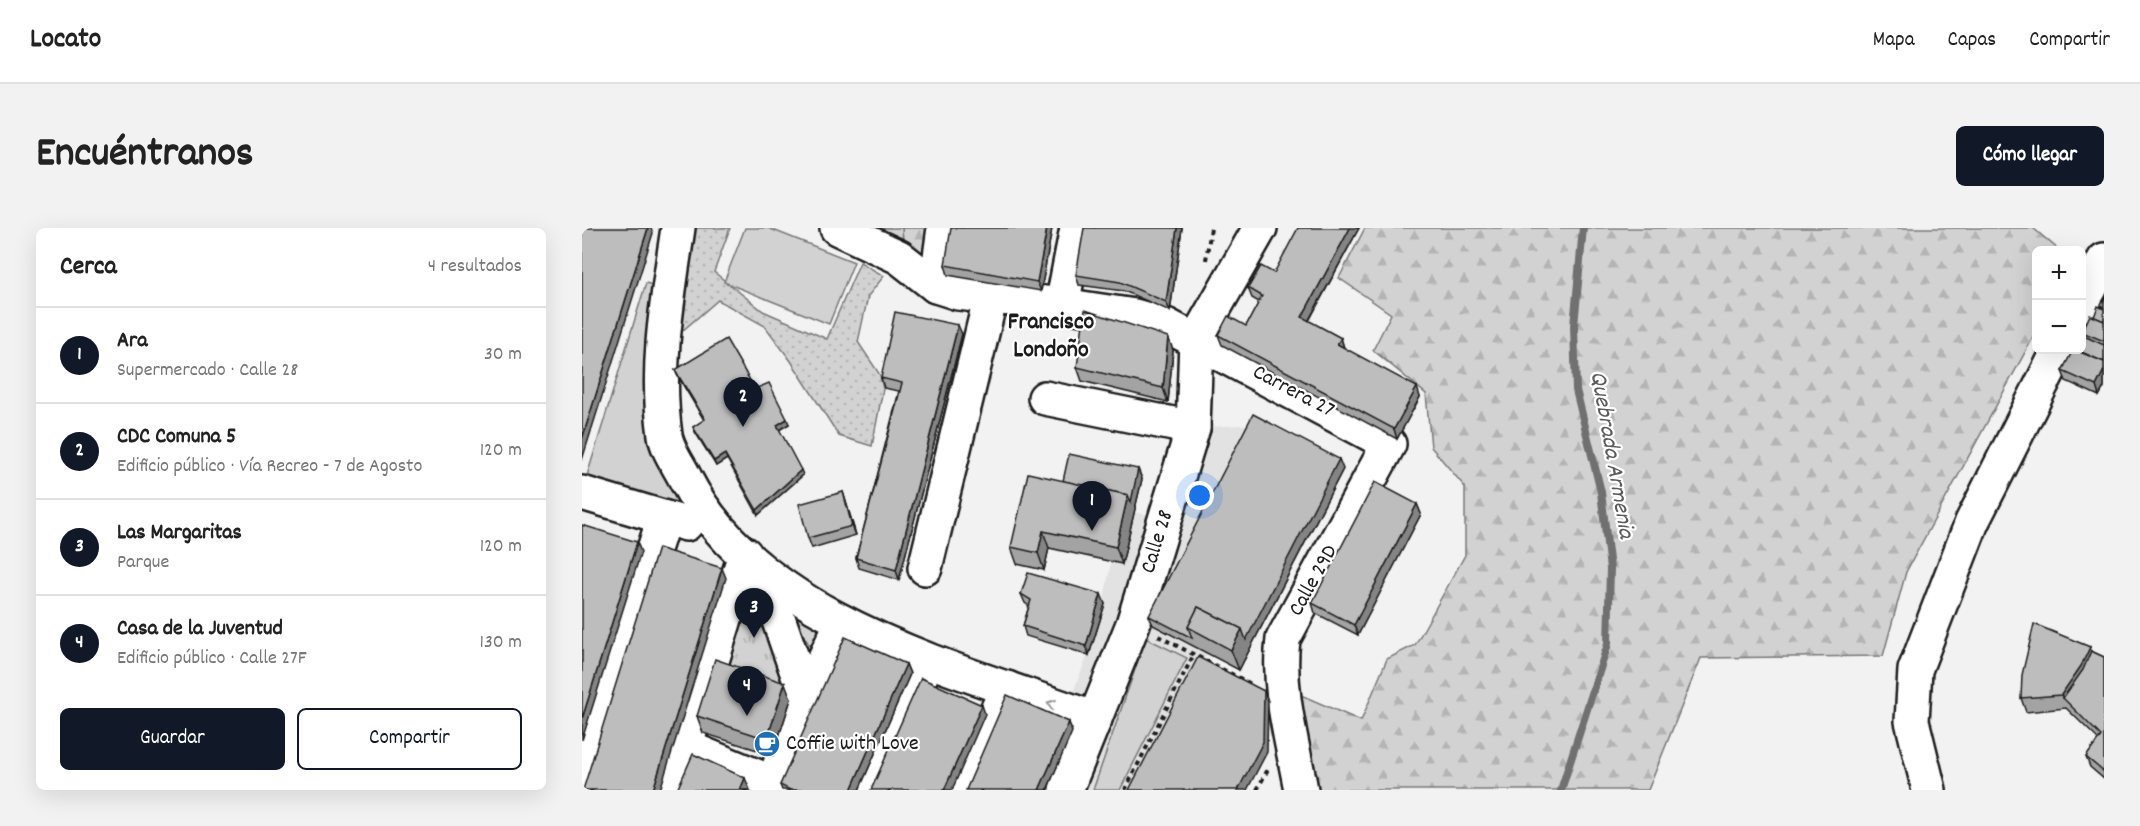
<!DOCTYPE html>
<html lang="es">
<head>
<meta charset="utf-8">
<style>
	:root { --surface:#fff; --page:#f2f2f2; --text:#222; --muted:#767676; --line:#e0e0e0; --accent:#111827 }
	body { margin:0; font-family:Dekko,sans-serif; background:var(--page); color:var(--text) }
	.controls { position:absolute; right:18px; top:18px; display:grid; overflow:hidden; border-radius:9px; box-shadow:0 6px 24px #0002 }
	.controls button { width:54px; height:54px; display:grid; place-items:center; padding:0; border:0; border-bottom:2px solid var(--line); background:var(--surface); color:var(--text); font:30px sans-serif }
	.you { position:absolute; left:618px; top:268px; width:21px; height:21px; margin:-15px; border:4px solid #fff; border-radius:50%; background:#1a73e8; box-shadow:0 0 0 9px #1a73e833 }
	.badge { display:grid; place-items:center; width:39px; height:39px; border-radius:50%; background:var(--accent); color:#fff; font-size:20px; font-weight:700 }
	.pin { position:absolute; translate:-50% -50px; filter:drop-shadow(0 2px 3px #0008) }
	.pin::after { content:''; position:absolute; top:32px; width:21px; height:18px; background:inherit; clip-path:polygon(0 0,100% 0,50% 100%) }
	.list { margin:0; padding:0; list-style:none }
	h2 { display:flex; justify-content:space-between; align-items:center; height:78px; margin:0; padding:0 24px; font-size:26px }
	h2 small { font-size:20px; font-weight:400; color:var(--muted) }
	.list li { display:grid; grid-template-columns:39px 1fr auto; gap:18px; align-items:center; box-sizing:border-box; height:96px; padding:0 24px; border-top:2px solid var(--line) }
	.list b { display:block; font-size:22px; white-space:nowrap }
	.list p { margin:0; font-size:20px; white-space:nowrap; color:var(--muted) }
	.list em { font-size:20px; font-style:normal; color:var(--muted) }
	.actions { display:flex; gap:12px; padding:18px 24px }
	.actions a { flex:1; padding:14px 0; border:2px solid var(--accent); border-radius:9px; text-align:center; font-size:21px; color:var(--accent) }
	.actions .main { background:var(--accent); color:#fff }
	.map { position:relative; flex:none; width:1522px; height:562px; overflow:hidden; border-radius:9px }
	header { display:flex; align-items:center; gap:36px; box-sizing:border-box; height:84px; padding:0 30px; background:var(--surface); border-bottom:2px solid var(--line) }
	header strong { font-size:28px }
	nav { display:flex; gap:33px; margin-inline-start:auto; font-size:21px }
	.intro { display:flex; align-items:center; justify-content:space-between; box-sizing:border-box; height:144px; padding:0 36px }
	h1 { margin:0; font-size:42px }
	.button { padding:15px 27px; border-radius:9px; background:var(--accent); color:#fff; font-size:21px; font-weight:700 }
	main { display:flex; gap:36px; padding:0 36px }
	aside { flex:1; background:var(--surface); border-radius:9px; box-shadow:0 6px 24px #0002 }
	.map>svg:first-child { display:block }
</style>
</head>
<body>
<header>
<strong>Locato</strong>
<nav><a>Mapa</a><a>Capas</a><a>Compartir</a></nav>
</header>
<div class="intro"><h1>Encuéntranos</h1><a class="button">Cómo llegar</a></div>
<main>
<aside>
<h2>Cerca<small>4 resultados</small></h2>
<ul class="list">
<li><span class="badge">1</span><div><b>Ara</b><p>Supermercado · Calle 28</p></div><em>30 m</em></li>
<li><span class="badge">2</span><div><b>CDC Comuna 5</b><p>Edificio público · Vía Recreo - 7 de Agosto</p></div><em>120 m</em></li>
<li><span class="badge">3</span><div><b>Las Margaritas</b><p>Parque</p></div><em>120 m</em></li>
<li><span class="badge">4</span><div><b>Casa de la Juventud</b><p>Edificio público · Calle 27F</p></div><em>130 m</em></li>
</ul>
<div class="actions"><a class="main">Guardar</a><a>Compartir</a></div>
</aside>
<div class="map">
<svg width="1522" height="562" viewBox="0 0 1522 562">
	<defs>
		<pattern id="grass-dots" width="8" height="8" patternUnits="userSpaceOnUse" patternTransform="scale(1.5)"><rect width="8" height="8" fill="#d2d2d2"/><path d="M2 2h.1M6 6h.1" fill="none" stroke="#b4b4b4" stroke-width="1.8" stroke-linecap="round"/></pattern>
		<pattern id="forest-firs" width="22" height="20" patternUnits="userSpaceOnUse" patternTransform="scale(1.5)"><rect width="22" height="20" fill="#d2d2d2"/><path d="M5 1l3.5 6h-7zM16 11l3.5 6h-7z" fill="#b4b4b4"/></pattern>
		<pattern id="park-tufts" width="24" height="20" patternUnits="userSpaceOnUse" patternTransform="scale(1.5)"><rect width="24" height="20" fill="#d2d2d2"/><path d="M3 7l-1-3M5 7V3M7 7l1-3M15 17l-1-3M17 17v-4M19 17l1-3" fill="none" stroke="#b4b4b4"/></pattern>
	</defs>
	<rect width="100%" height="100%" fill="#f2f2f2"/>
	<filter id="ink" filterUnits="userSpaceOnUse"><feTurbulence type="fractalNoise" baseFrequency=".0167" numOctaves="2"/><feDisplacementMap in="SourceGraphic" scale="12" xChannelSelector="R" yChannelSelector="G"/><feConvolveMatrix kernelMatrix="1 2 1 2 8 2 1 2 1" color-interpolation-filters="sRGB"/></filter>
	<g filter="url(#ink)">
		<path fill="#e2e2e2" d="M675,196L625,426L556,562H465L477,498L516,402L529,334L540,336L552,284L583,290L611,200Z"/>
		<path fill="url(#grass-dots)" stroke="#777" stroke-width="1.5" d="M111,0H148L132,44L181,83L245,111L278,34L302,48L286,68L276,114L298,147L301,161L290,218L257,208L209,133L183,98L136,72L92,110Z"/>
		<g fill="url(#forest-firs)" stroke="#777" stroke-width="1.5">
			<path d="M320,0H355L349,35L321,17Z"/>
			<path d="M783,0H1451L1477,22H1454V104L1324,344L1301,428L1119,430L1066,562H730L712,464L779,493L805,431L833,417L883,327V259L849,219L844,166L791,122L809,86L757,50Z"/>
		</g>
		<g fill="url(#park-tufts)" stroke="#777" stroke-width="1.5">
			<path d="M281,0H320L321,17Z"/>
			<path d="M166,368L178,372L212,462L140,448Z"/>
		</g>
		<g fill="#d2d2d2" stroke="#777" stroke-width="1.5">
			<path d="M163,0H186L272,34L247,96L142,54Z"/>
			<path d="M64,55L73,58L103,273L100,282L4,251Z"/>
			<path d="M213,384L244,408L234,428L217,400Z"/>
			<path d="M564,410L605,430L538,562H511Z"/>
		</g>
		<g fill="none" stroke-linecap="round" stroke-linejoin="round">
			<path stroke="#707070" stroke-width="8" d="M979,562L1026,416L1028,341L1019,264L994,162L992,98L1001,0"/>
			<defs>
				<g id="minor">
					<path d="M96,0C86,69 73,137 83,207C85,222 98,239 104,252C176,393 376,441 513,491"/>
					<path d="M255,0L317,29L354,58L376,65L480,77L553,88L584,97L807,216L701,411C695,462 710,512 719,562"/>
					<path d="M354,58L362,0"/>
					<path d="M480,77L495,0"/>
					<path d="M1500,77L1522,32"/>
					<path d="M463,170L611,200"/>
					<path d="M0,265L104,296"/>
					<path d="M343,340L409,68"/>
					<path d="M180,344L224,470"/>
					<path d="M104,519L191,555"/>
					<path d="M0,548L82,290"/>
					<path d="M90,562L163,326"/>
					<path d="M188,562L224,470L260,394"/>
					<path d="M288,562L345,434"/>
					<path d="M380,562L425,460"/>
					<path d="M484,562L551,396L611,200L614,112L678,0"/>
					<path d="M1347,562L1330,493L1333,442L1390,294L1477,122"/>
				</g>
			</defs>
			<use href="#minor" stroke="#1c1c1c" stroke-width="38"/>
			<g stroke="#1c1c1c" stroke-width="4" stroke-dasharray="4.5 4.5" stroke-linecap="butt">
				<path d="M624,32L629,0"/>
				<path d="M576,408L671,457"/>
				<path d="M543,562L612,426"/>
				<path d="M675,562L686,541"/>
			</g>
			<use href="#minor" stroke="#fff" stroke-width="33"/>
		</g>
		<g fill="#a3a3a3" stroke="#1c1c1c" stroke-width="1.5">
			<path d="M470,0L459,63L366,47L363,37Z"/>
			<path d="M600,0L588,83L542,63L497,57L494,47Z"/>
			<path d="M777,0L727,93L759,110L762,120L838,169L815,211L640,117L636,107L664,98L677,74L670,70L666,60L692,45Z"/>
			<path d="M1522,71V159L1517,168L1484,153L1480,143L1495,122L1502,108L1500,104L1512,89L1521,80L1519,76Z"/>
			<path d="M380,106L317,352L277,340L274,330L317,163L302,160L299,150Z"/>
			<path d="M586,109L591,122L586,174L500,153L495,139Z"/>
			<path d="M93,142L173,161L207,196L197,202L221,247L176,287L145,231L134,238L113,204L111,199L122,192L95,147Z"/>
			<path d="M556,241L560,251L540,336L467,320L462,342L435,336L429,319L481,253Z"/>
			<path d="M761,241L657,442L571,397L567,388Z"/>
			<path d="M261,264L274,307L230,320L226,310Z"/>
			<path d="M835,276L839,286L776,407L733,385L730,375Z"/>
			<path d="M439,366L523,376L507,427L444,408L441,398L447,378L443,375Z"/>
			<path d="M1509,423L1522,429V551L1508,539L1504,529L1517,512L1484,480L1444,484L1439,470Z"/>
			<path d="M324,436L328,446L277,562H200L198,557Z"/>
			<path d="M209,471L191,527L121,505L115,488Z"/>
		</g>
		<g fill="#848484" stroke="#1c1c1c" stroke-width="1.5">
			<path d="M66,0H69L71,5L0,232V211Z"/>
			<path d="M465,0H470L459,63L455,54Z"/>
			<path d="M595,0H600L588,83L584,74Z"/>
			<path d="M768,0H777L723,99L720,89Z"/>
			<path d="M376,97L380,106L317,352L314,342Z"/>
			<path d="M586,109L591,122L586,174L581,160Z"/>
			<path d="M759,110L762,120L755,116Z"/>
			<path d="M1522,142V159L1517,168L1514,158Z"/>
			<path d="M835,159L838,169L815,211L812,201Z"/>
			<path d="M205,191L207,196L197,202L195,197Z"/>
			<path d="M143,226L145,231L134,238L132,233Z"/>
			<path d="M757,231L761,241L657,442L649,422L660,401Z"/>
			<path d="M556,241L560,251L540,336L534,319L546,267Z"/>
			<path d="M219,242L221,247L176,287L175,282Z"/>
			<path d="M261,264L264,274L274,307L270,298Z"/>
			<path d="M835,276L839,286L776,407L772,397Z"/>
			<path d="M461,303L467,320L462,342L456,325Z"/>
			<path d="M55,314L59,324L0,512V491Z"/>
			<path d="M140,340L144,350L78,562H71Z"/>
			<path d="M519,366L523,376L507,427L504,418Z"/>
			<path d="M1508,419L1513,433L1481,470L1479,467Z"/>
			<path d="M324,436L328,446L277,562H269Z"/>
			<path d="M203,455L209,471L191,527L185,511Z"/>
			<path d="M682,463L686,473L685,524L665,562H656Z"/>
			<path d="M400,477L403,486L370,562H362Z"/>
			<path d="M487,494L490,504L465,562H457Z"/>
			<path d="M163,550L168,562H158Z"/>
		</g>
		<g fill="#bdbdbd" stroke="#1c1c1c" stroke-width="1.5">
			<path d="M0,0H66L0,211Z"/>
			<path d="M369,0H465L455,54L363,37Z"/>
			<path d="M502,0H595L584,74L538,54L494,47Z"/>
			<path d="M716,0H768L720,89L759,110L755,116L835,159L812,201L636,107L646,88L664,98L680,68L666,60L679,38L692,45Z"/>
			<path d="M1516,78L1522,81V93L1512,89Z"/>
			<path d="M503,82L586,109L581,160L495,139Z"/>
			<path d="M313,84L376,97L314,342L274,330L320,155L299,150Z"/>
			<path d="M1508,87L1522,93V113L1500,104Z"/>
			<path d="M1502,108L1522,117V134L1495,122H1500V113Z"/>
			<path d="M144,111L173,161L187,155L205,191L195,197L219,242L175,282L143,226L132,233L111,199L123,191L93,142Z"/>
			<path d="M1491,122H1493L1522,134V142L1514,158L1480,143Z"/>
			<path d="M671,186L757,231L664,412L660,401L616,379L606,399L610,410L567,388Z"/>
			<path d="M487,226L556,241L549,274L546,267L481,253Z"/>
			<path d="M446,245L546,267L534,319L461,303L456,325L429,319Z"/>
			<path d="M793,254L835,276L772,397L730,375Z"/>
			<path d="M261,264L270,298L226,310L217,276Z"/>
			<path d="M0,297L55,314L0,491Z"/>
			<path d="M76,320L140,340L71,562H1Z"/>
			<path d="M446,345L519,366L504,418L441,398L449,372L439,366Z"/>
			<path d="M616,379L660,401L649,422L606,399Z"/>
			<path d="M1452,396L1508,419L1499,438L1479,467L1439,470L1440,447Z"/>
			<path d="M263,409L324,436L269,562H208L198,557Z"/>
			<path d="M1509,423L1522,429V544L1504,529L1519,508L1481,470L1501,442Z"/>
			<path d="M616,429L682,463L681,514L656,562H547Z"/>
			<path d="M133,431L203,455L185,511L115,488Z"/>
			<path d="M339,450L400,477L362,562H289Z"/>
			<path d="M425,467L487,494L457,562H384Z"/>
			<path d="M111,526L163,550L158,562H95Z"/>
		</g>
		<defs><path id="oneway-chevron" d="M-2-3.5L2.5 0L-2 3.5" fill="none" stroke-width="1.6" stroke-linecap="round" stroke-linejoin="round" transform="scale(1.5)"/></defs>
		<use stroke="#999" href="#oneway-chevron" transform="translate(469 476) rotate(-160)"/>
	</g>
	<defs>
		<symbol id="cafe-disc" viewBox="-11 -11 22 22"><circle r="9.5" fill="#1f6fb2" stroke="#fff"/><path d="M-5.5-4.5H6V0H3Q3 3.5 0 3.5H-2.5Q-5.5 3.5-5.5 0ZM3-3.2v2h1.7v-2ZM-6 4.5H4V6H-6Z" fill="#fff"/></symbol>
	</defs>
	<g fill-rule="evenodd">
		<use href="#cafe-disc" x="170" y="501" width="30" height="30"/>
	</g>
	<g text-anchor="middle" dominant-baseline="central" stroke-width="4.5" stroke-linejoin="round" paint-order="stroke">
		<g font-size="22" fill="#1c1c1c" stroke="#fff">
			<text transform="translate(711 164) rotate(28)">Carrera 27</text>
			<text transform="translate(576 314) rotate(-73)">Calle 28</text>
			<text transform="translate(732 353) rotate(-61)">Calle 29D</text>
		</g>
		<g font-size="22" fill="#1c1c1c" stroke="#fff" text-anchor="start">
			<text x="204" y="516">Coffie with Love</text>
		</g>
		<g font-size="24" font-weight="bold" fill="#1c1c1c" stroke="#fff">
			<text x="469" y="95">Francisco<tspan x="469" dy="28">Londoño</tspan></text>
		</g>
		<g font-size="24" font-style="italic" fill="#5b5b5b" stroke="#fff">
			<text transform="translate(1029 227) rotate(80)">Quebrada Armenia</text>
		</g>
	</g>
</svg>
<div class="controls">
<button>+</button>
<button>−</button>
</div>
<div class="you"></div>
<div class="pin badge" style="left:510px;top:303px">1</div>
<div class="pin badge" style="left:161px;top:199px">2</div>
<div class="pin badge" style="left:172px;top:410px">3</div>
<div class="pin badge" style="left:165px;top:488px">4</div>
</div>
</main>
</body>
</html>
